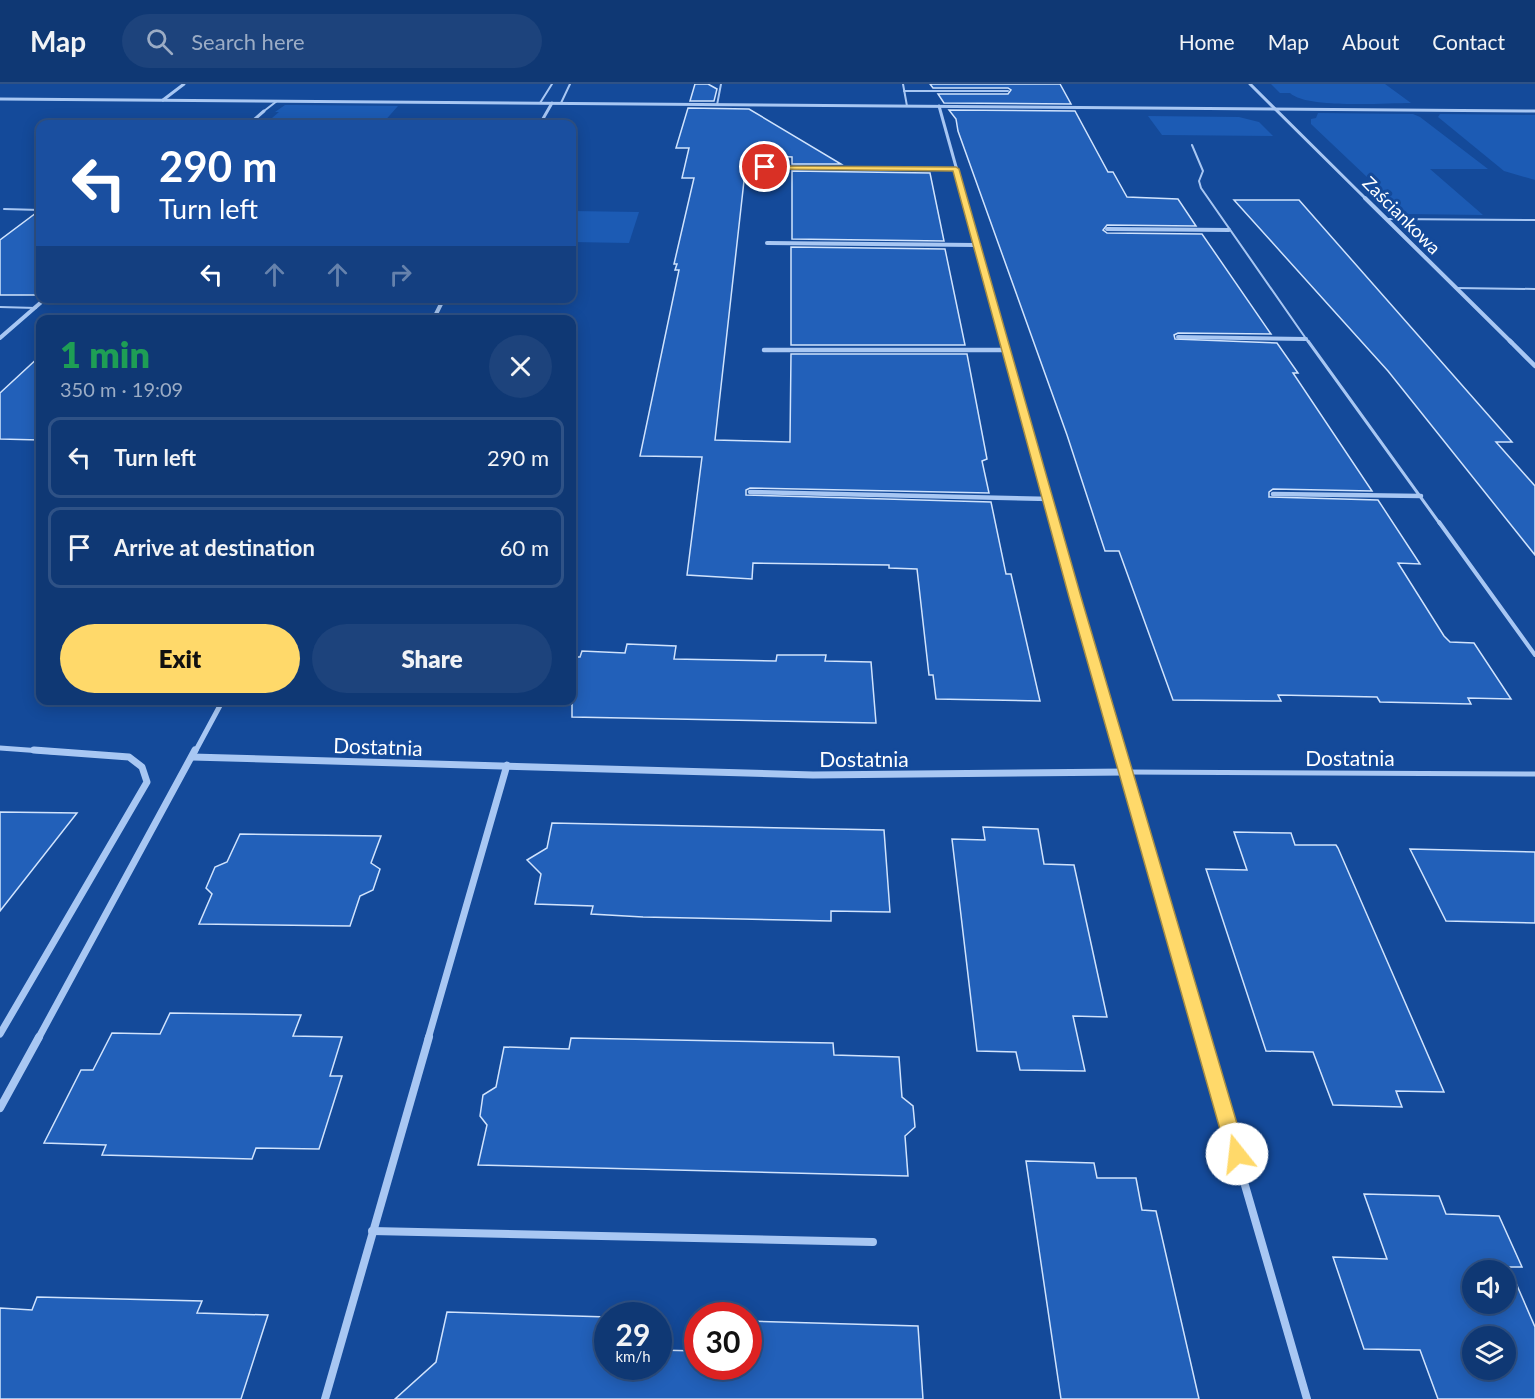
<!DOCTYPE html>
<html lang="en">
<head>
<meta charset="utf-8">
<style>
  body { margin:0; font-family:Lato,sans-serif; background:#1d437c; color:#f1f3f6; height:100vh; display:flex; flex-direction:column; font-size:22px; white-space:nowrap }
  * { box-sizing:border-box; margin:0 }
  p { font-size:20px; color:#9bacc5 }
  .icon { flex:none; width:33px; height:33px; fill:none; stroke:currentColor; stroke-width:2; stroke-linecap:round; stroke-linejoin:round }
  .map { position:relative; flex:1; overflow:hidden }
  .details { position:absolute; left:36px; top:231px; width:540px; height:390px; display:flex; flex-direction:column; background:#0f3874; border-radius:12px; box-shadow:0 3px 15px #0003,0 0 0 2px #2f5286 }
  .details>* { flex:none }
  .top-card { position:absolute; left:36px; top:36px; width:540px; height:183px; border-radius:12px; box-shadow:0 3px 15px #0003,0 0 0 2px #2f5286; background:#1a4fa0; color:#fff; overflow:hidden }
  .tools { position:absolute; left:1462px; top:1176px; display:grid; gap:12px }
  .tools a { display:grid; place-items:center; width:54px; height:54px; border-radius:50%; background:#0f3874; box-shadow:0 3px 15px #0003,0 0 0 2px #2f5286; font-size:30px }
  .speed { position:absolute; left:594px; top:1218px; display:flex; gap:12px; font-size:30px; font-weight:700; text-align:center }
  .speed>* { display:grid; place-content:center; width:78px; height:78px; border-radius:50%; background:#0f3874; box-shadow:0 3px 15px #0003,0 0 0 2px #2f5286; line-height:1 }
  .speed small { font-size:15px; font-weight:400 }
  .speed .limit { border:9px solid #d22; background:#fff; color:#111 }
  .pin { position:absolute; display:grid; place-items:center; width:51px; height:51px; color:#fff; margin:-26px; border:3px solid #fff; border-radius:50%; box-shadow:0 2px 6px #0007 }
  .me { position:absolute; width:66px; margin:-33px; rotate:344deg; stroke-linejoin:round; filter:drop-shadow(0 0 4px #0008) }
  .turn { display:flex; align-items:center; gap:21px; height:126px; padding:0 24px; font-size:27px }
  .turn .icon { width:78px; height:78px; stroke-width:2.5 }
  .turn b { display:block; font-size:42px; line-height:51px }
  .lanes { display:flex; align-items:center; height:57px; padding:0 24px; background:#0003; justify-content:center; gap:30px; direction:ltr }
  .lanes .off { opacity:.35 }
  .round { display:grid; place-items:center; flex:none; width:63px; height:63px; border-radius:32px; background:#1d437c }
  .overview { display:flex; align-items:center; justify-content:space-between; height:102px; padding:0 24px }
  h1 { font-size:36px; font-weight:800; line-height:45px; color:#1e9e55 }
  .action { display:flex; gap:12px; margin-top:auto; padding:12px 24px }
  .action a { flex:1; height:69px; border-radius:36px; background:#ffd96a; color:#111; font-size:24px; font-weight:800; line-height:69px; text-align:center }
  .action a+a { background:#1d437c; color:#f1f3f6 }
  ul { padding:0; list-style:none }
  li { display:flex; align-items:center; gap:18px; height:81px; margin:0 12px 9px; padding:0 12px; border:3px solid #2f5286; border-radius:12px }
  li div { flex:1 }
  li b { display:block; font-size:22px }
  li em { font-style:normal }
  header { display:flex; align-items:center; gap:36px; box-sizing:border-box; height:84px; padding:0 30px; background:#0f3874; border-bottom:2px solid #2f5286 }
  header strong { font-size:28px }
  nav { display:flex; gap:33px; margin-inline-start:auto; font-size:21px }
  .search { width:420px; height:54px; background:#1d437c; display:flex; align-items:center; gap:15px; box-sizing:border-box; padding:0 21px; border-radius:33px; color:#9bacc5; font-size:22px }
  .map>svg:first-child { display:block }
  .green { fill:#1c5bb4 }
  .building { fill:#2260b9; stroke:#d0e3fd; stroke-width:1.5; fill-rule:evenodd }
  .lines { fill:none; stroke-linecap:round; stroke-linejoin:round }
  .lane-far3 { stroke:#a8c7f3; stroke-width:2 }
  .lane-far2 { stroke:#a8c7f3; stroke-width:3 }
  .lane-far1 { stroke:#a8c7f3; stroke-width:4 }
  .lane { stroke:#a8c7f3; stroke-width:5 }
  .street-far5 { stroke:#a8c7f3; stroke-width:3 }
  .street-far4 { stroke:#a8c7f3; stroke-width:4 }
  .street-far3 { stroke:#a8c7f3; stroke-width:4.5 }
  .street-far2 { stroke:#a8c7f3; stroke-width:5 }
  .street-far1 { stroke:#a8c7f3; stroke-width:7 }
  .street { stroke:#a8c7f3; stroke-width:8 }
  .route { fill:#ffd96a; stroke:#a68d45; stroke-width:1.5 }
  .labels { text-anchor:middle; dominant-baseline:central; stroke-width:6; stroke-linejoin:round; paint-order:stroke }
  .far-street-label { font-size:18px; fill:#fff; stroke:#144a9a }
  .street-label { font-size:21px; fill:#fff; stroke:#144a9a }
</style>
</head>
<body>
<header>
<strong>Map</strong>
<div class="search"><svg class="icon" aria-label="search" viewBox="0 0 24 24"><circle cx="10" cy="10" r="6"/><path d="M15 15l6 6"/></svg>Search here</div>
<nav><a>Home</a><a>Map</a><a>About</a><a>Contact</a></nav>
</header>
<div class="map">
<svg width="1535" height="1315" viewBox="0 0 1535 1315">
  <rect width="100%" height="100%" fill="#144a9a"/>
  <g class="green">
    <path d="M1271,0H1385L1411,19C1385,19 1307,25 1290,9H1280Z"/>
    <polygon points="285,21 298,21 398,22 382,40 265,40 279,28 275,28"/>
    <polygon points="1318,29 1413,30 1420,33 1488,85 1430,85 1483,131 1406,130 1311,40 1311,35 1316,34"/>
    <polygon points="1440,30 1535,31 1535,96 1504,87 1438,33"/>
    <polygon points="1148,32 1239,33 1259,38 1273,52 1162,51"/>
    <polygon points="572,127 639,128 629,159 572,158"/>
  </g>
  <g class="building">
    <polygon points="695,0 708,0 717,5 714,17 690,17"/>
    <polygon points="930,0 1060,0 1071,20 944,19 938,10 1008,10 1011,6 1008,4 933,4"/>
    <polygon points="688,24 749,25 841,80 792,80 792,73 747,70 715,356 790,358 791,270 967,270 987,375 982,377 989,409 750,404 746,406 746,411 991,418 1006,490 1011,490 1040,617 936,615 933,591 929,591 917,485 889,484 889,481 753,479 752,495 687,491 702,373 640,372 679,186 675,186 677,180 674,180 694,94 682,94 689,64 676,64"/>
    <polygon points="949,26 1075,27 1108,88 1113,88 1127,113 1178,115 1196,142 1107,141 1103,146 1107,149 1202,150 1271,250 1178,249 1174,251 1175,255 1277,259 1298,289 1293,289 1372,407 1273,405 1269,408 1269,413 1378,416 1420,480 1398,479 1444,552 1450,558 1474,559 1511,615 1468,614 1471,620 1380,618 1377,613 1278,611 1281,617 1173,616 1119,467 1105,467 1067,351 958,47 956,35"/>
    <polygon points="792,87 930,89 944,157 792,155"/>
    <polygon points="1234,116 1299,116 1512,358 1496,358 1535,402 1535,471 1388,287"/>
    <polygon points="36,129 40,129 40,211 0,211 0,156"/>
    <polygon points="791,163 945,165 965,261 791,261"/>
    <polygon points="40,272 40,356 0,355 0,309"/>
    <polygon points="627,560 676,562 674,575 776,577 777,571 826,571 825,577 871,578 876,639 572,633 572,573 580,573 582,567 625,569"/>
    <polygon points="0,728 77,729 0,827"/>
    <polygon points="552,739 884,746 890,828 831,827 831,837 643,833 591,830 593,822 535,820 541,790 527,776 547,764"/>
    <polygon points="983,743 1038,745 1044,780 1074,781 1107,933 1073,932 1085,987 1020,986 1016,968 977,967 952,755 985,756"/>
    <polygon points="1234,748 1291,749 1295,761 1336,761 1338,764 1444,1008 1396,1007 1402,1023 1333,1021 1313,968 1266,967 1206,785 1247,786"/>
    <polygon points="240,750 381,752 371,779 380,785 373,806 360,812 350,842 199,840 212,810 206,804 215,783 227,778"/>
    <polygon points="1410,765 1535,768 1535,839 1446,837"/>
    <polygon points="170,929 301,931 293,952 342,953 330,992 342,992 319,1065 256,1064 252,1075 102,1071 106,1061 44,1059 81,986 93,986 112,949 160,950"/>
    <polygon points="571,954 833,959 834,971 899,973 902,1013 913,1022 915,1043 905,1052 908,1092 478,1081 487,1041 480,1032 483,1011 496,1003 504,963 569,965"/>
    <polygon points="1026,1077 1094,1079 1097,1094 1136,1094 1142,1126 1156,1127 1199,1315 1061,1315"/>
    <path d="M1364,1110L1439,1112L1446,1130L1499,1132L1522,1183H1509L1535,1243V1315H1438L1420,1266L1364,1265L1333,1173L1387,1175ZM1473,1186H1506V1220H1473ZM1473,1252H1506V1286H1473Z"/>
    <polygon points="37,1213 202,1217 197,1229 268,1231 241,1315 0,1315 0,1224 32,1226"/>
    <polygon points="447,1228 608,1233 608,1282 658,1282 658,1266 698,1267 698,1282 748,1282 748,1237 918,1242 923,1315 395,1315 436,1278"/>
  </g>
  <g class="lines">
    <g class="lane-far3">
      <polyline points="903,0 907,22"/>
      <polyline points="904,7 1008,7"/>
      <polyline points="540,19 552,0"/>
      <polyline points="561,19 570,0"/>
      <polyline points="717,21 721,0"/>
      <polyline points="264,27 277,17"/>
      <polyline points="1192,61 1203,87 1199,97 1201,104 1309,259"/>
      <polyline points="4,125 40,126"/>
      <polyline points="1386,135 1535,136"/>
      <polyline points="1456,204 1535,205"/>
      <polyline points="0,223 36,224"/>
    </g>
    <polyline class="lane-far2" points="1308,257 1440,440"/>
    <polyline class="lane-far1" points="1439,438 1535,571"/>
    <polyline class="lane" points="1126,688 1535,690"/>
    <g class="street-far5">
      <polyline points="1250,0 1366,115"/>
      <polyline points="0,15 1535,27"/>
      <polyline points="163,16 184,0"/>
      <polyline points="939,22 965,115"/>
      <polyline points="249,40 264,27"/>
      <polyline points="540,40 552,19"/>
      <polyline points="765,83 956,85"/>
    </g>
    <g class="street-far4">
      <polyline points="964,114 1005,259"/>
      <polyline points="1365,114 1512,259"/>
      <polyline points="1107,145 1229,146"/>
      <polyline points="767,159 976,161"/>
      <polyline points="433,236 444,214"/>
      <polyline points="1178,253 1306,255"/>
      <polyline points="0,254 46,214"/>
    </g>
    <g class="street-far3">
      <polyline points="1004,257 1055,440"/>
      <polyline points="1510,257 1535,282"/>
      <polyline points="764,266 1006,266"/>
      <polyline points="750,408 1050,415"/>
      <polyline points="1273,410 1421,412"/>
    </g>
    <g class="street-far2">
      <polyline points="1054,438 1120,668"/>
      <polyline points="0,664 55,668"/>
      <polyline points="195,668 223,616"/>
    </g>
    <g class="street-far1">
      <polyline points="1119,666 1203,955"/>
      <polyline points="192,673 813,691 1126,688"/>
      <polyline points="0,950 147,698 142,683 129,673 34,666"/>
      <polyline points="38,955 195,666"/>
      <polyline points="428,955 507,681"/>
    </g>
    <g class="street">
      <polyline points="1202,953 1307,1315"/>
      <polyline points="0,1024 39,953"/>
      <polyline points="372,1147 873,1158"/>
      <polyline points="325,1315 429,953"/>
    </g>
  </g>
  <polygon class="route" points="763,82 956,83 959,85 1081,513 1246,1070 1243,1076 1237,1079 1230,1076 1227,1070 1069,513 953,87 765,85"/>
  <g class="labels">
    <g class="far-street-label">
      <text transform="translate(1402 131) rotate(45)">Zaściankowa</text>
    </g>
    <g class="street-label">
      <text transform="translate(378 662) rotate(2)">Dostatnia</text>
      <text x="1350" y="673">Dostatnia</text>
      <text x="864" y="674">Dostatnia</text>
    </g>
  </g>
</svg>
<div class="tools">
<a><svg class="icon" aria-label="sound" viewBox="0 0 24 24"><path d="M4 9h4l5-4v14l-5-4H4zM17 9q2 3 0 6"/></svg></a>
<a><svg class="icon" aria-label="layers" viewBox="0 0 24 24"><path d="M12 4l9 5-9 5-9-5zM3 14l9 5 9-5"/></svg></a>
</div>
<div class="speed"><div>29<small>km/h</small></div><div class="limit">30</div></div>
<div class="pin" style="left:765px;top:83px;background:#d93025"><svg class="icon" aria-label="arrive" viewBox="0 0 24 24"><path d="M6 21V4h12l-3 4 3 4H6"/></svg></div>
<svg class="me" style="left:1237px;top:1070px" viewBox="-20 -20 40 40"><circle r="19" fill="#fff"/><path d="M0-13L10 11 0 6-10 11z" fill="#ffd96a"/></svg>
<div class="top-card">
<div class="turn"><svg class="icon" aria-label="left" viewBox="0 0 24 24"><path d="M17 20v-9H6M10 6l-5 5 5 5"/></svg><div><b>290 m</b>Turn left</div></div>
<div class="lanes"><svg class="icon" aria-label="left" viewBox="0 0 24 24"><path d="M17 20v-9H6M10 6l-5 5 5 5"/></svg><svg class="icon off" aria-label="ahead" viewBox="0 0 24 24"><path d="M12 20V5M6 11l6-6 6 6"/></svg><svg class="icon off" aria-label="ahead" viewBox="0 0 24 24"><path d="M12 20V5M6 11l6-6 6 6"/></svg><svg class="icon off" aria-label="right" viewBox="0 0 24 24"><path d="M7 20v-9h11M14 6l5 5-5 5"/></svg></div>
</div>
<section class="details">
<div class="overview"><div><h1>1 min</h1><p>350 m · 19:09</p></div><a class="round"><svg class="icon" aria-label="close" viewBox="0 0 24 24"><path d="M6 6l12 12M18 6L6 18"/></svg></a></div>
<ul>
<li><svg class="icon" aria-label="left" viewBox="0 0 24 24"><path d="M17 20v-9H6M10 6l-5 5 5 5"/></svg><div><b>Turn left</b></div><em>290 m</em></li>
<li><svg class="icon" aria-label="arrive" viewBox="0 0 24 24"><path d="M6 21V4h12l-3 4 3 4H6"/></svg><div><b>Arrive at destination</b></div><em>60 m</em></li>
</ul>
<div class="action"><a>Exit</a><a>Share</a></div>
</section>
</div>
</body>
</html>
